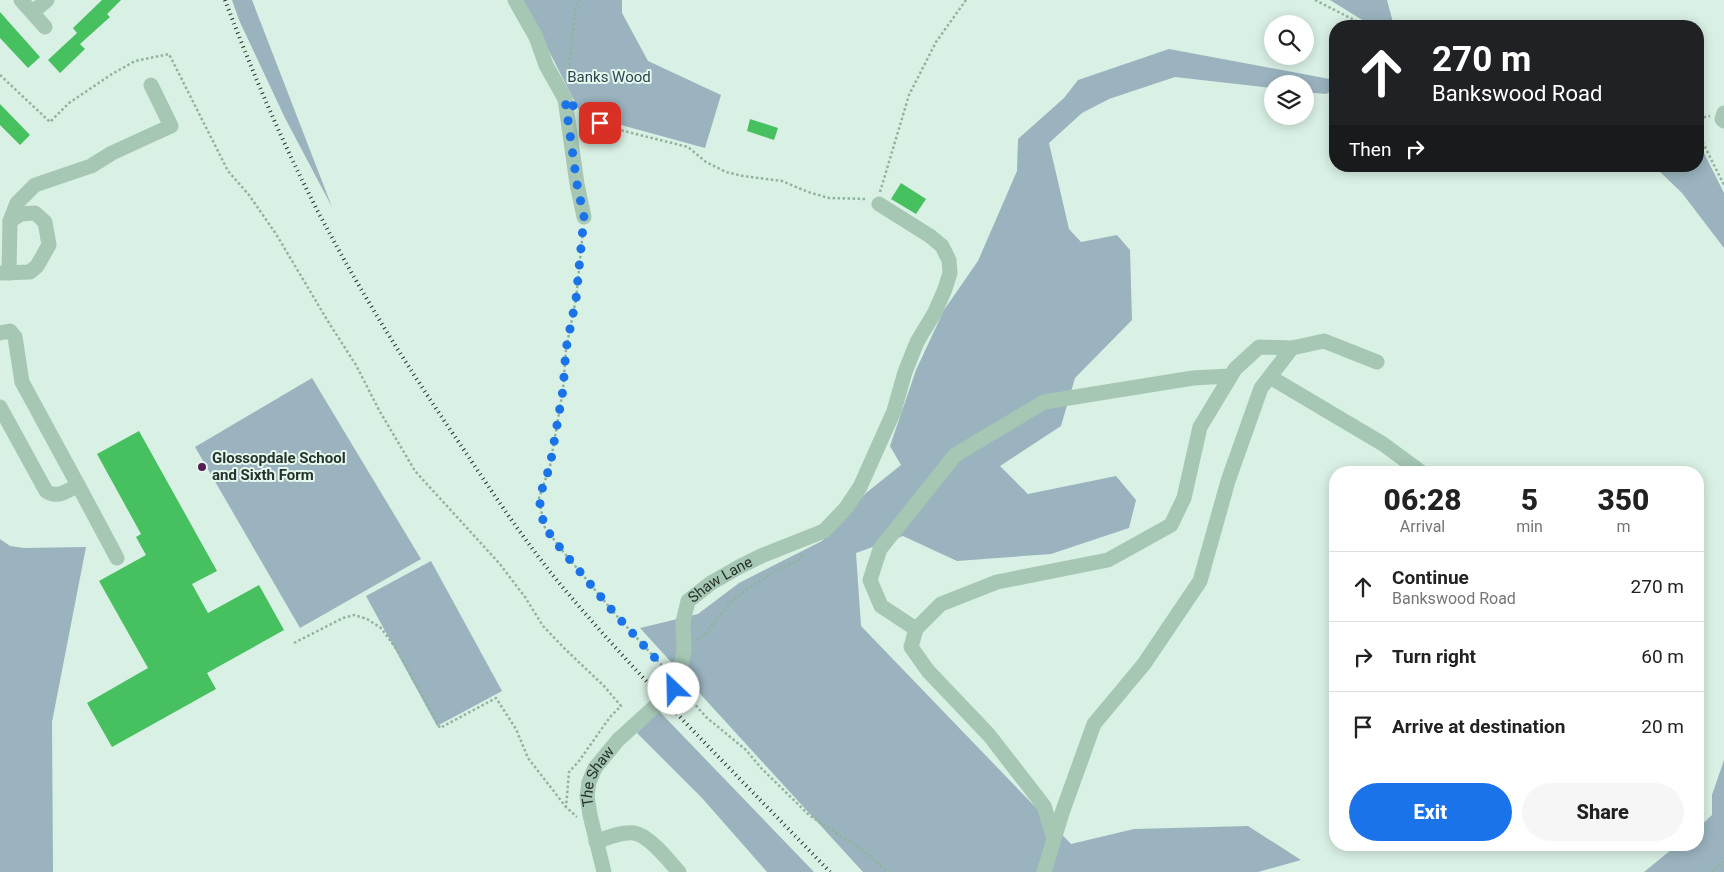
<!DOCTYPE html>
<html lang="en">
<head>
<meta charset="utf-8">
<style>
  body { margin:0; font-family:Roboto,sans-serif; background:#f6f6f6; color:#222; height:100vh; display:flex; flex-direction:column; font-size:19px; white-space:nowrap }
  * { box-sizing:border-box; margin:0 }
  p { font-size:16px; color:#767676 }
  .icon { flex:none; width:28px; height:28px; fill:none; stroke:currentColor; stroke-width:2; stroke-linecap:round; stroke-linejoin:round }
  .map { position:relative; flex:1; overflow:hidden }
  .details { position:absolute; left:1329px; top:466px; width:375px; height:385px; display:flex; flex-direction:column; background:#fff; border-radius:20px; box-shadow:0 2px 12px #0003 }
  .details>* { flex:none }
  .banner { position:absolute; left:1329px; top:20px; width:375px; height:152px; border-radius:20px; box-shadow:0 2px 12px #0003; background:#202124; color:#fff; overflow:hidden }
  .buttons { position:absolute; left:1264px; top:15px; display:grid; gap:10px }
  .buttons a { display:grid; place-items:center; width:50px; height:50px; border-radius:50%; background:#fff; box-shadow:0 2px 12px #0003; font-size:25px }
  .pin { position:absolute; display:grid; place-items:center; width:42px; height:42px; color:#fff; margin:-21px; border-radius:10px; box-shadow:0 2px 8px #0006 }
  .me { position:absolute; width:55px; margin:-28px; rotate:336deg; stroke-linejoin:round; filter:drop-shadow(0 0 4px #0008) }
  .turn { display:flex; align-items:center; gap:18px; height:105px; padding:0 20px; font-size:22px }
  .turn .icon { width:65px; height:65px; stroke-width:2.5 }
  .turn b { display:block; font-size:35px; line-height:42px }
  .then { display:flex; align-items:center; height:48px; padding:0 20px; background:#0003; gap:10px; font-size:19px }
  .eta { display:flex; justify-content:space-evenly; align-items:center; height:85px; text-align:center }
  .eta b { font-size:30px; font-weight:800; line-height:35px }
  .primary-button { display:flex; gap:10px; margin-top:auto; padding:10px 20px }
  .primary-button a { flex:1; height:58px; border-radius:30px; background:#1a73e8; color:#fff; font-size:20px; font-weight:800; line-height:58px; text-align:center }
  .primary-button a+a { background:#f6f6f6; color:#222 }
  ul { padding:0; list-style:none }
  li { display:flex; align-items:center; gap:15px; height:70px; padding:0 20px; border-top:1px solid #e0e0e0 }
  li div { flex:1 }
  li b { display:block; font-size:19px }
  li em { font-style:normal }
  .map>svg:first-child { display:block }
  .green { fill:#9ab3be }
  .building { fill:#47c060 }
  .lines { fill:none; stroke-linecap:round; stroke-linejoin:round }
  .path { stroke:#90b39e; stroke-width:2.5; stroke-dasharray:2.5 2.5; stroke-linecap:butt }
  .minor { stroke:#a6c7b4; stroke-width:15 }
  .rail { stroke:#26332a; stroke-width:4; stroke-dasharray:1 4; stroke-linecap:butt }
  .route { stroke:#1a73e8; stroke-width:9; stroke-dasharray:0 16.2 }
  .poi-dot { fill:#531e51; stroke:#e5f8ee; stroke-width:2 }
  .labels { text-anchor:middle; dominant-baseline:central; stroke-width:4; stroke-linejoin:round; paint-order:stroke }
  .park-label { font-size:15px; fill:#2b4450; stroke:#e5f8ee }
  .poi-label { font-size:15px; font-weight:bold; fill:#26332a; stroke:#e5f8ee; text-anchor:start }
  .street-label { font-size:15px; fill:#26332a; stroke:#e5f8ee }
</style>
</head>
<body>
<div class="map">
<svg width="1724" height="872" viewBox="0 0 1724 872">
  <rect width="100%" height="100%" fill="#d9f0e4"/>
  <g class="green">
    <polygon points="232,0 252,0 332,207 285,118 239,20"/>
    <polygon points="523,0 622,0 622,13 648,61 721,95 705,148 581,114"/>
    <polygon points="1330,0 1387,0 1394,26 1372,26"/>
    <polygon points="1169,49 1335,80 1335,89 1326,94 1305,92 1305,84 1272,84 1272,88 1175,77 1109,99 1082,113 1049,143 1069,229 1081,242 1117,235 1130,250 1132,320 1075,378 1061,426 1000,466 1028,494 1116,476 1136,500 1129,528 1051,554 957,561 903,536 856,553 861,626 1071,844 1134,829 1248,826 1301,860 1258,872 863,872 640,628 698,614 739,583 822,541 866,493 901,465 890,446 916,370 944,310 978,261 1017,171 1018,139 1064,98 1078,80"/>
    <polygon points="1698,141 1724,193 1724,248 1682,193 1654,166 1698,166"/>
    <polygon points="312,378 421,559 300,628 195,447"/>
    <polygon points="0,539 10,546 24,548 86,547 52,722 53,872 0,872"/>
    <polygon points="431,561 502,691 437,726 366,596"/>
    <polygon points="659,711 814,872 767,872 702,798 637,733"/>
    <polygon points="1724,760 1724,872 1644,872 1677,845 1698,845 1698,828 1712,815 1712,795"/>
  </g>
  <g class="building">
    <polygon points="102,0 121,0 107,14 110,17 80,44 85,49 60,73 48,60 77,33 73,28"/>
    <polygon points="0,12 40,57 28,68 0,38"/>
    <polygon points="0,104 30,135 20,145 0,125"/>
    <polygon points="750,119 778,128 774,140 747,131"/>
    <polygon points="901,183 926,199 916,214 891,199"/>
    <polygon points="139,431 217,571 192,584 208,613 259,585 284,630 207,673 216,689 112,747 87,703 148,668 99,581 146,555 136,537 141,534 97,454"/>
  </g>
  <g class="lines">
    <g class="path">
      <polyline points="1315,0 1366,26"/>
      <polyline points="0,75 50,122 69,103 112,74 135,61 169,54 228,171 249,195 276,234 329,323 356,365 379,410 415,471 499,563 525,597 543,626 565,649 604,686 621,706 610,717 579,761 569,772 566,807 577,817"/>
      <polyline points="568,75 576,5 579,0"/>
      <polyline points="580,113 588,118 612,128 688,147 706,162 726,172 743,176 782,181 808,192 829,198 867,199"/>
      <polyline points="1698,126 1705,117 1710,116"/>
      <polyline points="1698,133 1724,185"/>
      <polyline points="880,192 909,95 936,42 966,0"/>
      <polyline points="583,231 576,299 566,349 563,390 550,466 539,498 544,526 561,549 616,615 665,669"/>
      <polyline points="697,640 704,635 730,603 745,591 778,569 795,563 804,554"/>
      <polyline points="294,643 343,618 354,615 367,619 381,628 397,650 440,728 496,698 516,729 528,758 566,807"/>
      <polyline points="686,694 706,717 746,750 762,769 809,815 865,852 888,872"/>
      <polyline points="1711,872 1724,862"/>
    </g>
    <g class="minor">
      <polyline points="21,0 45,27"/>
      <polyline points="515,0 536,37 546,65 565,99 577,184 584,217"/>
      <polyline points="33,12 47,0"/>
      <polyline points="1724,113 1722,119 1724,121"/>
      <polyline points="1,273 30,272 37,266 49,245 45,222 35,213 21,214 10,221"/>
      <polyline points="9,273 10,221 17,203 35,185 91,166 112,153 171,126 151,85"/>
      <polyline points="0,333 10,331 15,337 22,382 78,485"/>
      <polyline points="1270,377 1383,444 1421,472"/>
      <path d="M0,407L46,491C57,499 67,491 78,485L117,558"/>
      <polyline points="916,629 881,606 870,580 880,549 955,455 1044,402 1193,378 1230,376"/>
      <polyline points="1054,839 1044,806 989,735 928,671 911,647 916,629 941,604 997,582 1108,560 1171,525 1184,498 1200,427 1235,369 1259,347 1292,348"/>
      <path d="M596,842C607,838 622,831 634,833C650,836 668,860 679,872"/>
      <path id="s1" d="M604,872L590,815L587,796L589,782L595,768L618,740L674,689L682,661L684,649L683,622L688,601L711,583L739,567L761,556L824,531L846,508L860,487L894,411L905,372L917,342L935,312L945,289L950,273L949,260L942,246L930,236L879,204"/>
      <polyline points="1044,872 1062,813 1094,724 1144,664 1200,581 1228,481 1261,388 1292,348 1324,341 1377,362"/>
    </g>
    <path class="rail" d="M225,0C256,82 293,168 336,245C375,316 419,384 464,450C496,498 528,546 565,590C648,688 741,779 830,872"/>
  </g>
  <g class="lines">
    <polyline class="route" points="600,123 588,118 565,99 577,184 584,217 576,299 566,349 563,390 550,466 539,498 544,526 561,549 616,615 676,681 674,689"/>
  </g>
  <circle class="poi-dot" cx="202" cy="467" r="5"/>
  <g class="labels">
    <g class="park-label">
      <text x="609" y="77">Banks Wood</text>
    </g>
    <g class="poi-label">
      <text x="212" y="458">Glossopdale School<tspan x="212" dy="17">and Sixth Form</tspan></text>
    </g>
    <g class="street-label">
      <text stroke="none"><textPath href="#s1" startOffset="348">Shaw Lane</textPath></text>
      <text stroke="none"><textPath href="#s1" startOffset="100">The Shaw</textPath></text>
    </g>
  </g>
</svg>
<div class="buttons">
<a><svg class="icon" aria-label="search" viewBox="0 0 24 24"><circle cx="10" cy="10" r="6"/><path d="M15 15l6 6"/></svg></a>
<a><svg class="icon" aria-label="layers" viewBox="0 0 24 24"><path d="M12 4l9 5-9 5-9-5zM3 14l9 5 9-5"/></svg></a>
</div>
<div class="pin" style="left:600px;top:123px;background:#d93025"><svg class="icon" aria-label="arrive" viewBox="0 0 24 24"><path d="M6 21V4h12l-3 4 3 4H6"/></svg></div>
<svg class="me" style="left:674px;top:689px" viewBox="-20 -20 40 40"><circle r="19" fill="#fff"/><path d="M0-13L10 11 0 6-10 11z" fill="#1a73e8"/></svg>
<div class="banner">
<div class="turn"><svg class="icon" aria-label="ahead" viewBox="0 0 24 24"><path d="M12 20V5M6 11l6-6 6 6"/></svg><div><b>270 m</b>Bankswood Road</div></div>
<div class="then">Then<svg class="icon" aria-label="right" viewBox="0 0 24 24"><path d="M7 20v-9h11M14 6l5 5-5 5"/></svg></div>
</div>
<section class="details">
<div class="eta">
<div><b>06:28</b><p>Arrival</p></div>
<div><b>5</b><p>min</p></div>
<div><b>350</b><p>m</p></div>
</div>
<ul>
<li><svg class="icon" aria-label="ahead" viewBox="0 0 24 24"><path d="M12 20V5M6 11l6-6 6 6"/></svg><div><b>Continue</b><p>Bankswood Road</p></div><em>270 m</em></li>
<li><svg class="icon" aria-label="right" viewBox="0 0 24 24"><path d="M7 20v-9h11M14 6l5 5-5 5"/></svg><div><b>Turn right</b></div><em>60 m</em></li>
<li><svg class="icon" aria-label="arrive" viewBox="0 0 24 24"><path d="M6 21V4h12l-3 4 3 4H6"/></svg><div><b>Arrive at destination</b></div><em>20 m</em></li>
</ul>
<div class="primary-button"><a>Exit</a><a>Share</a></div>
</section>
</div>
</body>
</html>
